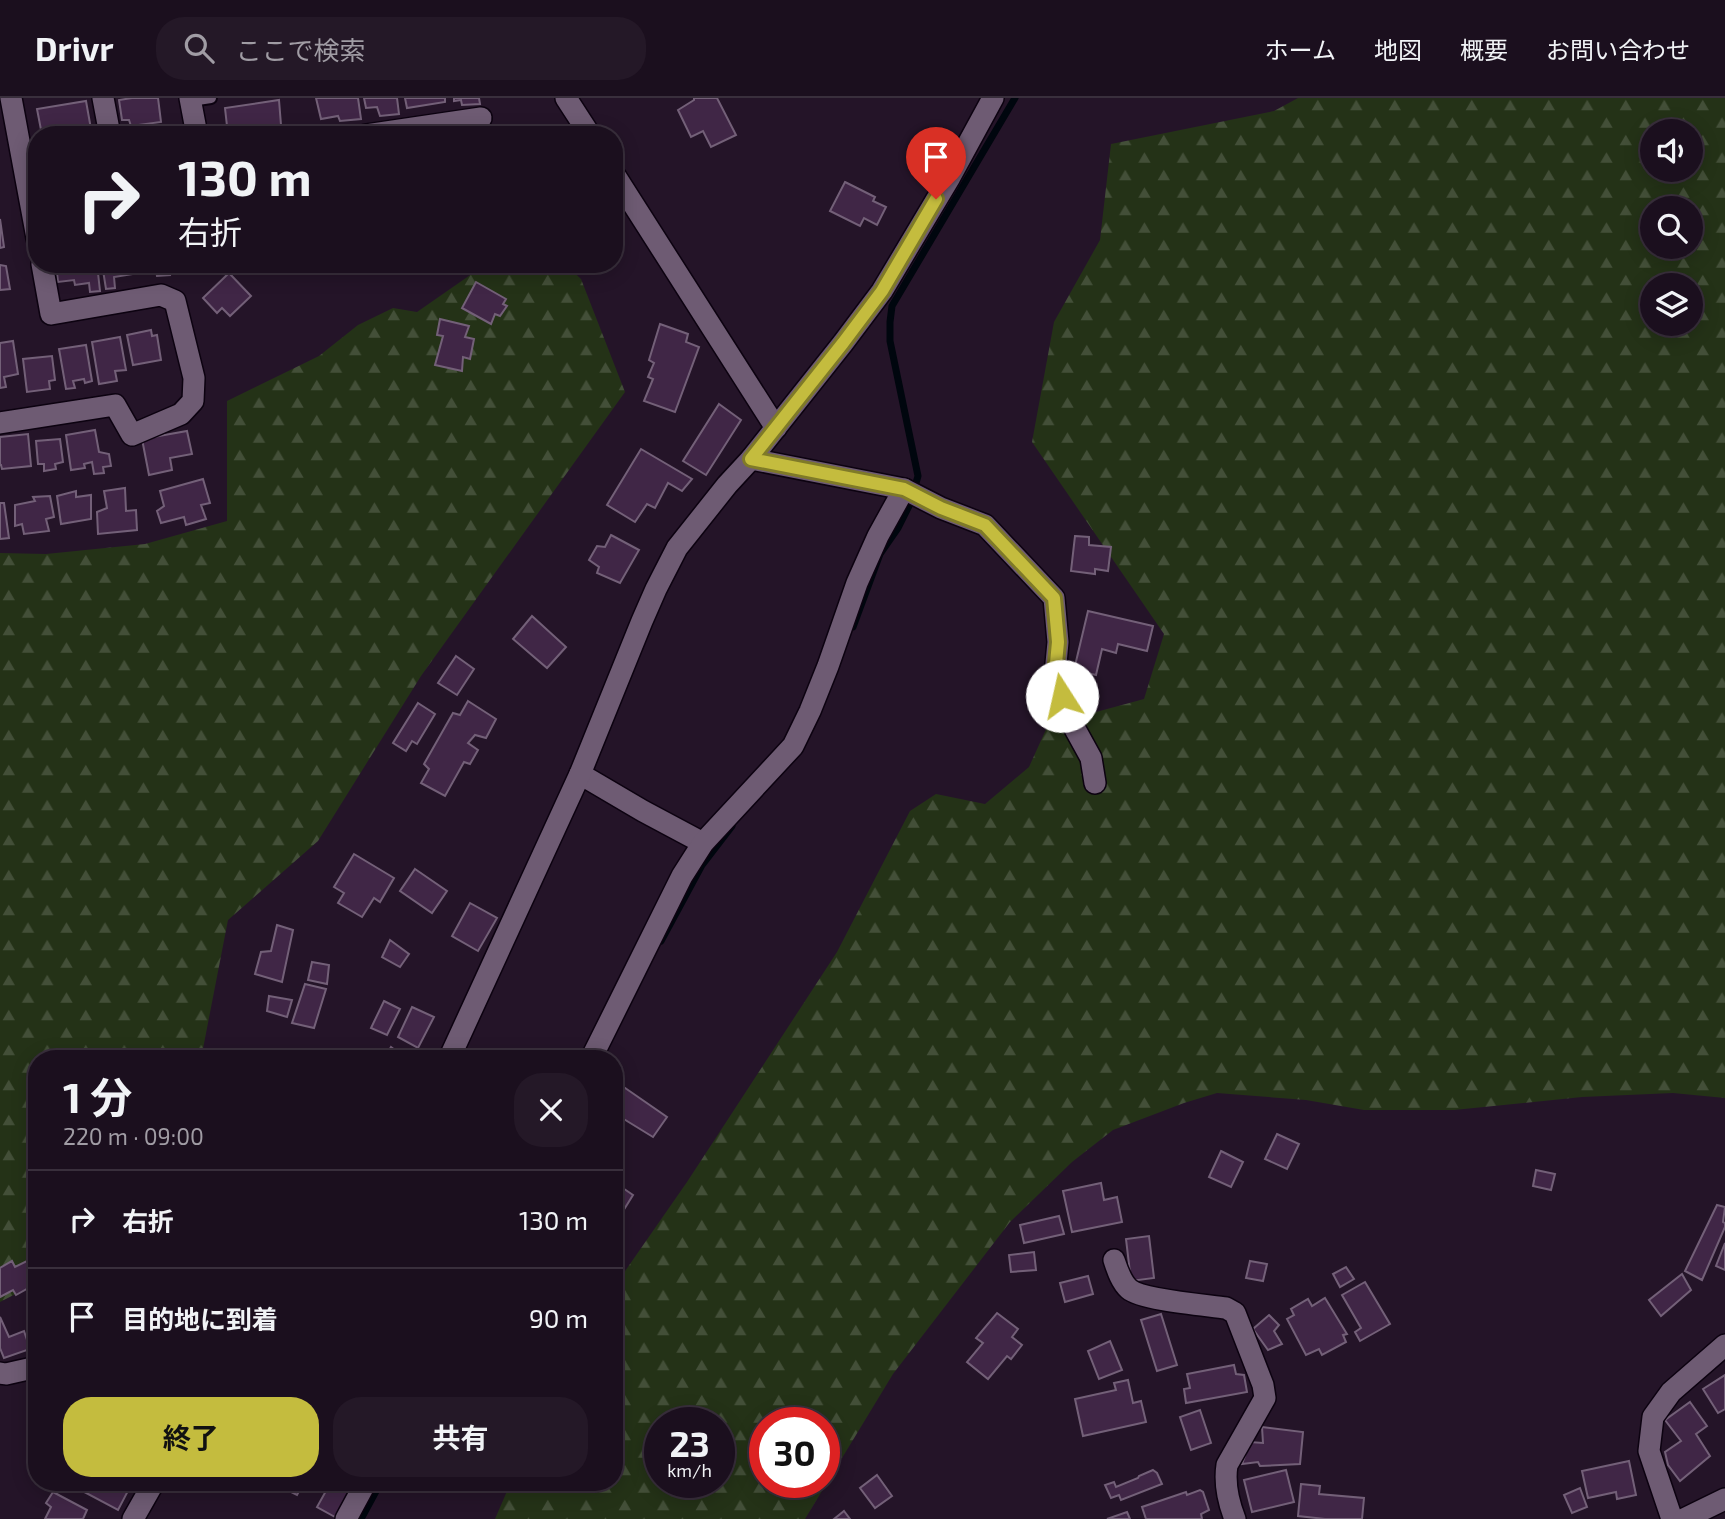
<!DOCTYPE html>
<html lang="ja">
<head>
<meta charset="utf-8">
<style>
  body { margin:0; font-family:"Exo 2","Noto Sans JP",sans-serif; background:#241827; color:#f1f3f6; height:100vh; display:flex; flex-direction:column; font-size:26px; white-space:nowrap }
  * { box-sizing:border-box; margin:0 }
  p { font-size:23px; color:#a09ca4 }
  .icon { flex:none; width:38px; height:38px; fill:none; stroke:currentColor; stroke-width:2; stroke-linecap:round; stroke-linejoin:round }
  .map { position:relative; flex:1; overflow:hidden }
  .drawer { position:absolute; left:28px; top:952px; width:595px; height:441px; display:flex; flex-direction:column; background:#1b0f1e; border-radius:28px; box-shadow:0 4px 18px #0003,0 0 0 2px #392f3c }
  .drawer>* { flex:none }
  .hud { position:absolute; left:28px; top:28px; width:595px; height:147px; border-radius:28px; box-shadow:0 4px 18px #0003,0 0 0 2px #392f3c; background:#1b0f1e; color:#f1f3f6; overflow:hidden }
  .buttons { position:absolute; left:1640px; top:21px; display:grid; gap:14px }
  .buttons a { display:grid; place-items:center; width:63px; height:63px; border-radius:50%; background:#1b0f1e; box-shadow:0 4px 18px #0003,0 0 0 2px #392f3c; font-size:35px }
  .speed { position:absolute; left:644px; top:1309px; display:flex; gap:14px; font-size:35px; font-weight:700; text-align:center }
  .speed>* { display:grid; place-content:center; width:91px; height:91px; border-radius:50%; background:#1b0f1e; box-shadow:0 4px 18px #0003,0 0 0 2px #392f3c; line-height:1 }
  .speed small { font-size:18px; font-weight:400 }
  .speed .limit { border:10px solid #d22; background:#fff; color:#111 }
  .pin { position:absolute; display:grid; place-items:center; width:60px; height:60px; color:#fff; margin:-72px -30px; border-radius:50% 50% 50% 0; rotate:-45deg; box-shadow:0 0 7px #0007 }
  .pin .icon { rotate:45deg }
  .me { position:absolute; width:77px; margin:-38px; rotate:350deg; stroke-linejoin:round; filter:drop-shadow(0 0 5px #0008) }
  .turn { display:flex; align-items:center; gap:24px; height:147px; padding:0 35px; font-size:32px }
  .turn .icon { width:91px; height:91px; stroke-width:2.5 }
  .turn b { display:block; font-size:49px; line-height:60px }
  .round { display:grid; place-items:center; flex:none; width:74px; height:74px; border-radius:28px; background:#241827 }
  .headline { display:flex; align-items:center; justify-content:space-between; height:119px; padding:0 35px }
  h1 { font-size:42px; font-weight:700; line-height:52px }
  .primary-button { display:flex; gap:14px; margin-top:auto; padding:14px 35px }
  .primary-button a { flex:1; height:80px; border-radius:28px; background:#c4bc3e; color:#111; font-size:28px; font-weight:700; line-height:80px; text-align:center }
  .primary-button a+a { background:#241827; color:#f1f3f6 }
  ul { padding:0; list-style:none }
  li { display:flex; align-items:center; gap:21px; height:98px; padding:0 35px; border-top:2px solid #392f3c }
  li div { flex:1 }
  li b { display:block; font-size:26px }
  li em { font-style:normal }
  header { display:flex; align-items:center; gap:42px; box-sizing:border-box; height:98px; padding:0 35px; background:#1b0f1e; border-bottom:2px solid #392f3c }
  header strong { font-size:33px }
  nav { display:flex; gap:38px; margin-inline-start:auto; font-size:24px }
  .search { width:490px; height:63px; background:#241827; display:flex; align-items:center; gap:18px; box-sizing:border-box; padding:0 24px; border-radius:28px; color:#a09ca4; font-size:26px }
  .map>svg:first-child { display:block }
  .forest { fill:url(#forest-firs); fill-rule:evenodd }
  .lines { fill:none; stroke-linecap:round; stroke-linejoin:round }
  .stream { stroke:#00060e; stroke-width:7 }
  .building { fill:#402646; stroke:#736078; stroke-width:2 }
  .service-casing { stroke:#0c0210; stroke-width:14 }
  .minor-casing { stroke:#0c0210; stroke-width:24 }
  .secondary-casing { stroke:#0c0210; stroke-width:24 }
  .service { stroke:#6e5b73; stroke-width:10 }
  .minor { stroke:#6e5b73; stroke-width:21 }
  .secondary { stroke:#6e5b73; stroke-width:21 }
  .route-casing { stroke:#7f7a28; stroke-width:18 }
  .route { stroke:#c4bc3e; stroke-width:12 }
</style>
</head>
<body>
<header>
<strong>Drivr</strong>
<div class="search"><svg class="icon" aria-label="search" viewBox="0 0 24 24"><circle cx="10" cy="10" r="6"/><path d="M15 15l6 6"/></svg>ここで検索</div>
<nav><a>ホーム</a><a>地図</a><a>概要</a><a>お問い合わせ</a></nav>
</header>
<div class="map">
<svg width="1725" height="1421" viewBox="0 0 1725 1421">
  <defs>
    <pattern id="forest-firs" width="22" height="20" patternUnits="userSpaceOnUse" patternTransform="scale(1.75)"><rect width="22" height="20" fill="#243217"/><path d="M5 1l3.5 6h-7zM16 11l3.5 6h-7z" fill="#434f38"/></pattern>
  </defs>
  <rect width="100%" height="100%" fill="#241428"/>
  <g class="forest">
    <path d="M1298,0H1725V1000L1673,995L1582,999L1454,1012H1364L1306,1002L1217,995L1184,1005L1113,1032L1072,1064L1010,1124L893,1276L805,1421H495L511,1384H614V1189L687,1084L837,854L910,713L936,696L985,706L1029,669L1048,627L1144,601L1164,536L1032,344L1054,224L1100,142L1111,46L1274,13ZM1652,33H1690V72H1652ZM1652,110H1690V149H1652ZM1652,187H1690V226H1652ZM660,1325H719V1384H660ZM765,1325H824V1384H765Z"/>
    <polygon points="486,166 565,166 581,181 625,294 421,578 318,743 228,822 201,961 37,961 37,1185 0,1204 0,455 46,456 145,446 227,423 227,303 319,258 358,227 393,210 417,214"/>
  </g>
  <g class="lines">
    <g class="stream">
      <polyline points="853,529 880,456 898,430 910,406 918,378 890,243 890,224 892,208 1015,0"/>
      <polyline points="661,843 702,767 732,728"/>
      <polyline points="361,1421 381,1384"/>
    </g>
  </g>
  <g class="building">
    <polygon points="132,0 158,0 161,24 131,28 129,22 122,22 119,2"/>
    <polygon points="316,0 358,0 361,21 340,23 338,18 321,21"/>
    <polygon points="364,0 397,0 399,16 380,18 377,9 366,10"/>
    <polygon points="405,0 445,0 445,4 407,10"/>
    <polygon points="454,0 479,0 480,6 462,7 461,2 454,3"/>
    <polygon points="694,0 717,0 736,37 711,49 703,33 691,39 678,12 694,2"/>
    <polygon points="279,2 281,27 257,30 259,37 228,37 225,10"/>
    <polygon points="86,3 91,31 60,37 42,37 37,11"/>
    <polygon points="166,29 167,37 127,37 127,35"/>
    <polygon points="845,84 875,99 873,103 886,109 877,127 864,120 860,128 830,113"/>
    <polygon points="0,121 4,149 0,150"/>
    <polygon points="56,166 97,166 100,193 90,194 89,185 75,187 74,182 58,184"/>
    <polygon points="102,166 151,166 152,173 114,179 115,190 106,191"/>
    <polygon points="155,166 185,166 185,168 169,170 170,177 157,178"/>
    <polygon points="197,166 234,166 234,168 199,175"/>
    <polygon points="0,167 6,168 10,191 0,192"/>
    <polygon points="229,175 251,198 230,218 222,210 217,215 203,200"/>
    <polygon points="476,184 506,201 503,206 507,208 500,218 495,216 491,226 462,210"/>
    <polygon points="440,221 469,228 465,239 474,241 470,261 463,259 462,273 435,267 443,238 437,237"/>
    <polygon points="660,226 688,236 686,244 699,249 675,314 644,303 653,281 648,279 654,265 649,262"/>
    <polygon points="151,232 152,238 157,237 161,262 133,267 127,237"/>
    <polygon points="120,239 126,272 115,273 117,283 99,286 92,244"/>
    <polygon points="13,243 18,276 4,279 6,289 0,290 0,245"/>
    <polygon points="86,247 92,283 85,285 84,281 73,283 75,290 66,291 59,251"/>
    <polygon points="52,258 55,282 49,283 50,291 27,294 23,261"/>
    <polygon points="719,306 741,322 706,377 683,363"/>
    <polygon points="95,332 99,354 109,356 111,368 103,369 104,375 94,376 92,364 84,366 85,370 71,372 66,337"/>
    <polygon points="187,333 192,356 170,360 172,372 149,377 142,341"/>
    <polygon points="28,336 31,368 2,371 1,367 0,367 0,339"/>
    <polygon points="60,341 63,364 55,366 56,371 44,373 44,366 38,366 36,343"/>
    <polygon points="641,351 692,381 682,393 668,385 655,410 647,406 635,424 607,407"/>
    <polygon points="203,381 210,405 201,407 206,421 186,427 184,419 161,425 157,413 164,408 160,393"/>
    <polygon points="125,390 126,413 136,412 137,432 98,436 97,414 107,410 104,393"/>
    <polygon points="76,393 76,399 91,397 91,421 61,426 57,398"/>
    <polygon points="50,398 54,419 46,421 49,433 24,436 22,426 15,428 15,407 35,403 33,399"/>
    <polygon points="0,405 4,405 9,440 0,441"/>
    <polygon points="611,437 639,452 620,485 597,475 599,469 589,462 597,448 605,449"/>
    <polygon points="1075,438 1089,439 1089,447 1111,449 1108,473 1095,471 1095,476 1071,473"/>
    <polygon points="1088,513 1153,528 1147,553 1118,546 1116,555 1102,551 1096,577 1074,572"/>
    <polygon points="532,518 566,549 547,570 513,541"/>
    <polygon points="456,558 474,571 457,597 438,585"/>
    <polygon points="468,603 496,621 486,640 475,637 468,645 478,652 470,666 464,664 445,698 421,685 429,671 424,666 453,615 460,617"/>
    <polygon points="418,605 435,616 417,646 412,643 406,653 393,645"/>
    <polygon points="354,756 394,780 380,804 374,800 362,819 338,805 344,795 334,789"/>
    <polygon points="415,771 447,793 432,815 400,793"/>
    <polygon points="470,805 497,820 478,853 452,838"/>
    <polygon points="277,827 293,832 282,884 255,876 261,854 271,853"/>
    <polygon points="390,842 409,856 400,869 382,859"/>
    <polygon points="312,864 329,867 327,886 308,882"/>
    <polygon points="305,886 326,891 314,930 292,925"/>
    <polygon points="269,898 292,902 287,919 267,913"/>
    <polygon points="384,903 400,911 387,937 371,930"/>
    <polygon points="412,909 434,919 418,950 398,939"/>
    <polygon points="391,949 407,961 384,961"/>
    <polygon points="615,983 667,1019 653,1039 614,1015"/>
    <polygon points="1277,1036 1299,1046 1287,1071 1265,1061"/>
    <polygon points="1221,1053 1243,1064 1231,1089 1209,1079"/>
    <polygon points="1536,1072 1555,1076 1551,1092 1533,1088"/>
    <polygon points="614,1084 633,1097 620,1118 614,1115"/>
    <polygon points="1101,1085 1104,1102 1117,1099 1122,1124 1072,1134 1063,1093"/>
    <polygon points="1717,1107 1725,1109 1723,1124 1725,1125 1725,1129 1702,1182 1685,1173"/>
    <polygon points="1059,1118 1064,1136 1024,1145 1020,1127"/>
    <polygon points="1149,1138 1154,1180 1131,1183 1126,1141"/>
    <polygon points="1725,1145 1725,1172 1716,1168"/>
    <polygon points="1034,1154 1036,1172 1011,1174 1009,1157"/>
    <polygon points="37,1158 37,1193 34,1187 16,1197 13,1192 0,1199 0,1170 12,1163 15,1169"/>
    <polygon points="1250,1163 1267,1166 1263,1183 1246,1180"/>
    <polygon points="1346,1169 1354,1181 1340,1189 1333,1176"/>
    <polygon points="1682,1176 1691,1192 1661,1218 1649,1202"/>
    <polygon points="1088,1178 1093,1196 1065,1204 1060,1185"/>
    <polygon points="1365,1184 1390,1226 1360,1243 1355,1234 1361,1230 1342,1197"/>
    <polygon points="1325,1200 1347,1236 1343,1237 1346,1244 1322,1257 1319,1251 1306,1257 1287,1221 1294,1217 1291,1211 1308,1201 1312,1208"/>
    <polygon points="997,1215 1018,1231 1012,1239 1022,1247 1011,1261 1007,1258 988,1281 967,1264 983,1245 976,1240"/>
    <polygon points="1161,1216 1177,1267 1157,1273 1141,1222"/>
    <polygon points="1269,1217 1279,1227 1274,1233 1282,1246 1268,1252 1253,1231"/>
    <polygon points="0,1219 9,1239 24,1233 30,1251 4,1260 0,1250"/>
    <polygon points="1110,1243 1122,1272 1099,1281 1088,1253"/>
    <polygon points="1234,1267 1236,1276 1244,1277 1247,1294 1186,1305 1184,1291 1190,1290 1187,1276"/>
    <polygon points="1725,1277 1725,1311 1718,1315 1703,1291"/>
    <polygon points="1128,1282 1133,1305 1141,1303 1146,1324 1083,1338 1075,1301 1116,1292 1114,1285"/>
    <polygon points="1690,1304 1707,1328 1696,1336 1710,1358 1680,1383 1668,1367 1665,1354 1681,1343 1665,1322"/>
    <polygon points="1200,1312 1211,1345 1191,1352 1180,1319"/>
    <polygon points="1262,1329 1303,1334 1300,1366 1260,1368 1258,1364 1242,1366 1250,1344 1263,1345"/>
    <polygon points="1629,1363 1636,1397 1617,1401 1616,1394 1588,1400 1582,1373"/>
    <polygon points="1153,1372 1157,1375 1162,1386 1121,1402 1119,1397 1111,1400 1105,1387 1114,1384 1116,1389 1138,1380 1139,1378"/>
    <polygon points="1286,1372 1294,1404 1252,1414 1244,1382"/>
    <polygon points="877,1377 892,1398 875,1410 860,1390"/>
    <polygon points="75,1384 117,1384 129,1391 118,1412 73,1388"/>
    <polygon points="281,1384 304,1384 297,1397 279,1388"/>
    <polygon points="331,1384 350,1384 354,1386 335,1419 317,1409"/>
    <polygon points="1301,1386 1320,1388 1319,1396 1364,1400 1362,1421 1325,1421 1298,1418"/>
    <polygon points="1580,1390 1587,1409 1572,1415 1564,1397"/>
    <polygon points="1200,1392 1203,1394 1209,1412 1201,1416 1202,1421 1146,1421 1142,1409 1186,1394 1187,1397"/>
    <polygon points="53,1394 87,1412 83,1421 45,1421 51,1409 46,1405"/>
    <polygon points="844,1413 850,1421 834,1421"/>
    <polygon points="1127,1414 1130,1421 1107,1421"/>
  </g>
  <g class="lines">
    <g class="service-casing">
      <polyline id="service" points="191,3 211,0"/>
    </g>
    <g class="minor-casing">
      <g id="minor">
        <polyline points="11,0 37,140"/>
        <polyline points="103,0 110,37"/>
        <polyline points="190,0 197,37"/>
        <polyline points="566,0 590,37"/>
        <polyline points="366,37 481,20"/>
        <polyline points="614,76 776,330"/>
        <polyline points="0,325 115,307 132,337 181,316 193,303 194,280 175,203 161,197 51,216 42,166"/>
        <polyline points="751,361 904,391 941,410 985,427 1054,500 1058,544 1055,576 1069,620 1091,660 1095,685"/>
        <polyline points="580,676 643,713 703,745"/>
        <polyline points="449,961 580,676 642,523 656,491 677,450 727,387 751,361 843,245 882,193 950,79 993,0"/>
        <polyline points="591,961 682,778 703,745 793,648 810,613 828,568 857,485 878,438 904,391"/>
        <path d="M1114,1162C1117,1171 1121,1184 1129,1191C1142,1202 1205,1207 1226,1210L1235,1215L1263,1287L1265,1300L1227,1367C1224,1386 1228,1403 1235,1421"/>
        <polyline points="0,1275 6,1276 37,1269"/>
        <polyline points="133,1421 154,1384"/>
        <polyline points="346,1421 366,1384"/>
        <polyline points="1672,1421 1649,1353 1653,1319 1671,1294 1725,1247"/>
      </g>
    </g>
    <g class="secondary-casing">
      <polyline id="secondary" points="1684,1421 1725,1401"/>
    </g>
    <use href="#service" class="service"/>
    <use href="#minor" class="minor"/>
    <use href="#secondary" class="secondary"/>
  </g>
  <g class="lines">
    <g class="route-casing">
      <polyline id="route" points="936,101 882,193 843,245 751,361 904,391 941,410 985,427 1054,500 1058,544 1055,576 1062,598"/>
    </g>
    <use href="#route" class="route"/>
  </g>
</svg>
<div class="buttons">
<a><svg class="icon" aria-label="sound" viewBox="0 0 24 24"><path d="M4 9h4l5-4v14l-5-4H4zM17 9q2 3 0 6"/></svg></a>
<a><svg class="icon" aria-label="search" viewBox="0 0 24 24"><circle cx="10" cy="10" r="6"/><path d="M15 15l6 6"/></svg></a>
<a><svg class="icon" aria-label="layers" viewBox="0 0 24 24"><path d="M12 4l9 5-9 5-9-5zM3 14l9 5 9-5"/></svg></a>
</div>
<div class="speed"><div>23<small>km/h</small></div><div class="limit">30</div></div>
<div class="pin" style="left:936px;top:101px;background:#d93025"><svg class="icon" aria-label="arrive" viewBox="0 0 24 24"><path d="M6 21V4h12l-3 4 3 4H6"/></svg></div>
<svg class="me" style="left:1062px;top:598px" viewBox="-20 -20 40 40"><circle r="19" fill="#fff"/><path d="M0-13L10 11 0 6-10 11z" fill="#c4bc3e"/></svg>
<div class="hud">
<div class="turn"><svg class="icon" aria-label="right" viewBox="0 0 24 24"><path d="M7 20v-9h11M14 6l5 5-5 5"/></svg><div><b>130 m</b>右折</div></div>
</div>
<section class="drawer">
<div class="headline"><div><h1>1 分</h1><p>220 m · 09:00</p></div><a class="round"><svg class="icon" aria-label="close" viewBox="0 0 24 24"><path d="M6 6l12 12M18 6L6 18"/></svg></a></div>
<ul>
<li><svg class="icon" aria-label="right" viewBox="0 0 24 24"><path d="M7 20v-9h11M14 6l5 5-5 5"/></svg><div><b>右折</b></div><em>130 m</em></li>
<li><svg class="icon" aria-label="arrive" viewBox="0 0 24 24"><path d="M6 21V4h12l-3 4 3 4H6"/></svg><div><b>目的地に到着</b></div><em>90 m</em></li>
</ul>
<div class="primary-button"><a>終了</a><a>共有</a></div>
</section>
</div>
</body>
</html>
